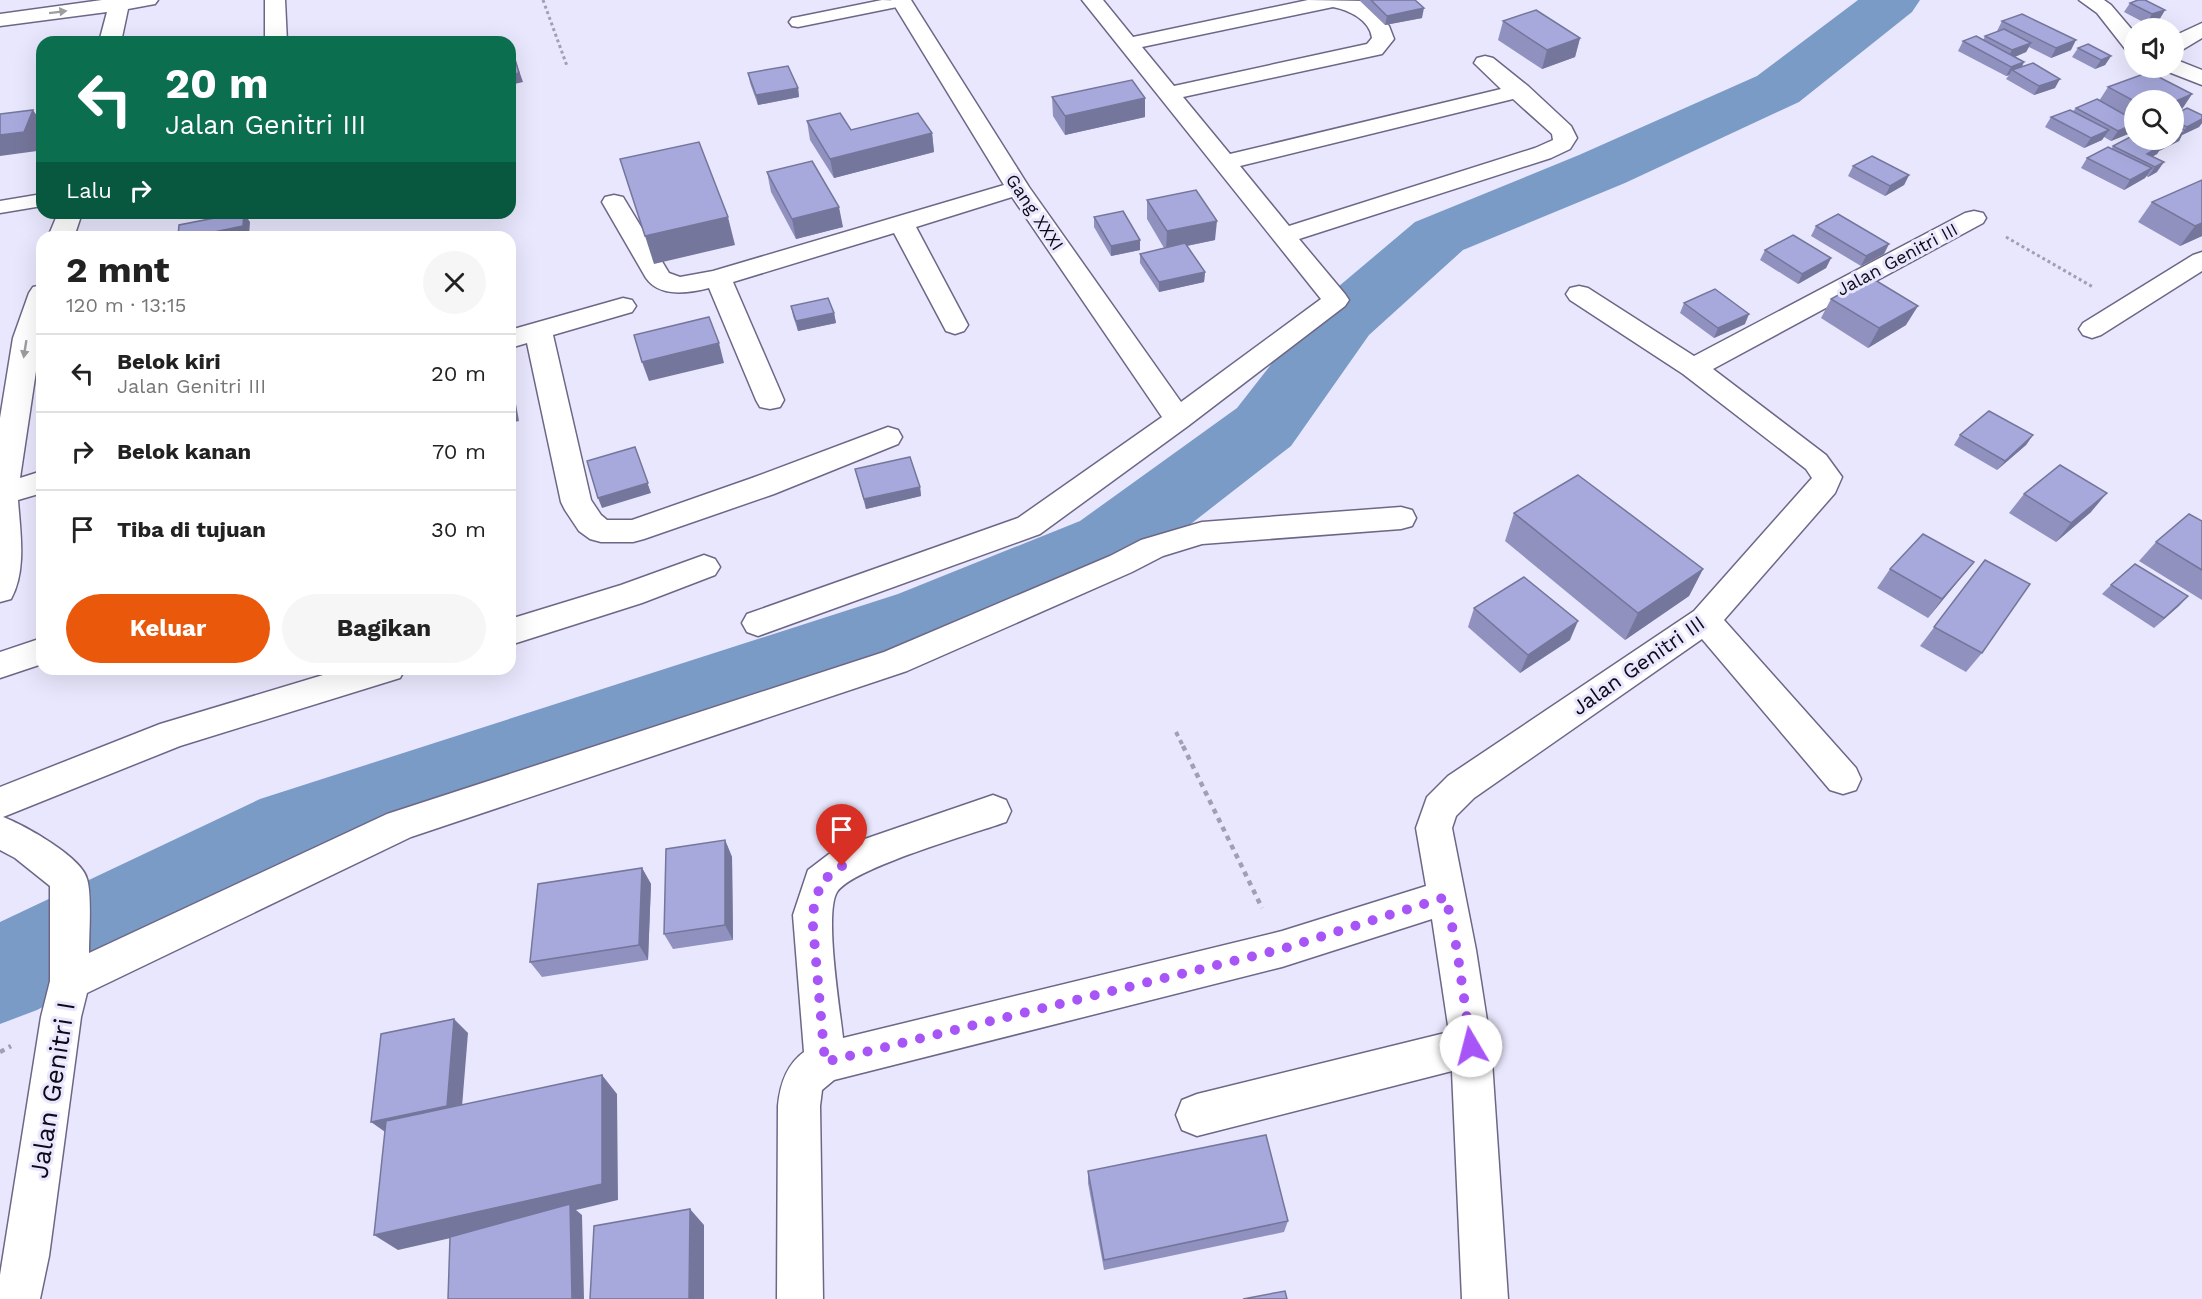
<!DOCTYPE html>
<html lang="id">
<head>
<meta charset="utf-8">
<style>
  body { margin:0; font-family:"Work Sans",sans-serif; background:#f6f6f6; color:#222; height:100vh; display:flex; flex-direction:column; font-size:22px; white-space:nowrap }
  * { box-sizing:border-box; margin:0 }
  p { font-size:20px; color:#767676 }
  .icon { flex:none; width:33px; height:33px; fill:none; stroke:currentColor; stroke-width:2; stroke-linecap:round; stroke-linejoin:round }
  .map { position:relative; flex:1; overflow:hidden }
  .panel { position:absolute; left:36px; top:231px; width:480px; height:444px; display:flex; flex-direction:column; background:#fff; border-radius:18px; box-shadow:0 6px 24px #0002 }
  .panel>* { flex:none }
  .hud { position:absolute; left:36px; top:36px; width:480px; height:183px; border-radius:18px; box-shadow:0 6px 24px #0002; background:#0b6e4f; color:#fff; overflow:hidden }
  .tools { position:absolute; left:2124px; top:18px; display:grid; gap:12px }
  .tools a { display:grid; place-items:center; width:60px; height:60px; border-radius:50%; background:#fff; box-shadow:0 6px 24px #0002; font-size:30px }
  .pin { position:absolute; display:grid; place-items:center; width:51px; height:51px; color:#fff; margin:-62px -26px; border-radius:50% 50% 50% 0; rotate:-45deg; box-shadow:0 0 6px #0007 }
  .pin .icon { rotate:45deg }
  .me { position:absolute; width:66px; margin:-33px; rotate:352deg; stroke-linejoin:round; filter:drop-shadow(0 0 4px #0008) }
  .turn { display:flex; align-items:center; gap:21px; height:126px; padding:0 30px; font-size:27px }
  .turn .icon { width:78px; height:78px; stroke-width:2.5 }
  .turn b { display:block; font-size:42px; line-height:51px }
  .then { display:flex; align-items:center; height:57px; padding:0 30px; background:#0003; gap:12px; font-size:22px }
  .round { display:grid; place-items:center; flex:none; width:63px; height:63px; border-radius:32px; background:#f6f6f6 }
  .headline { display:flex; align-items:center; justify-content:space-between; height:102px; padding:0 30px }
  h1 { font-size:36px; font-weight:700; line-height:45px }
  .action { display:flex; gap:12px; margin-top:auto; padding:12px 30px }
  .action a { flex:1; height:69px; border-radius:36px; background:#ea580c; color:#fff; font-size:24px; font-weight:700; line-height:69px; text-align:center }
  .action a+a { background:#f6f6f6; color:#222 }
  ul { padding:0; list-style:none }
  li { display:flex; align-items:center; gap:18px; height:78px; padding:0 30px; border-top:2px solid #e0e0e0 }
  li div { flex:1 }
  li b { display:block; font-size:22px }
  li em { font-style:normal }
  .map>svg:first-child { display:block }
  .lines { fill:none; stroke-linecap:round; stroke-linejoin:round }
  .river { fill:#7a9bc6; fill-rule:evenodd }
  .lane-casing { stroke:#6c6787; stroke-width:3 }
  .street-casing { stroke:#6c6787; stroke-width:3 }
  .path-far2 { stroke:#a19fb1; stroke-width:3; stroke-dasharray:3 3; stroke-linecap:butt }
  .path-far1 { stroke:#a19fb1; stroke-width:4; stroke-dasharray:4.5 4.5; stroke-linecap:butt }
  .path { stroke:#a19fb1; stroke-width:4.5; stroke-dasharray:5 5; stroke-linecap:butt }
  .lane { fill:#fff; fill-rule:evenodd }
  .street { fill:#fff; fill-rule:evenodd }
  .wall { fill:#9091be }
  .shaded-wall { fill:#75769b }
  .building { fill:#a7a9dd; stroke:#75769b; stroke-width:1.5 }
  .oneway { fill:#9e9da2 }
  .route { stroke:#a855f7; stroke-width:10; stroke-dasharray:0 18 }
  .labels { text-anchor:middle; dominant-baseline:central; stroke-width:6; stroke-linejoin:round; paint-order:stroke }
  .far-street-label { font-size:18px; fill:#0c0a16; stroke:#e9e7fd }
  .street-label { font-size:21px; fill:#0c0a16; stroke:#e9e7fd }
  .near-street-label { font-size:26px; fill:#0c0a16; stroke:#e9e7fd }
</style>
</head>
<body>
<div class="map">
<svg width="2202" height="1299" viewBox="0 0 2202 1299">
  <rect width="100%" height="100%" fill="#e9e7fd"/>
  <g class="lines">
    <polygon class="river" points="1858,0 1920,0 1912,12 1799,102 1625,183 1463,250 1369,335 1291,446 1138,565 960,642 325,861 37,1010 0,1024 0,922 260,799 898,594 1080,521 1237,408 1319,303 1415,222 1579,155 1757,76"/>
    <g class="lane-casing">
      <g id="lane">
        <polygon points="882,0 910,1 902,6 798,27 792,26 789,22 792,18 798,17"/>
        <polygon points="42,194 42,206 0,213 0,201"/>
      </g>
    </g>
    <g class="street-casing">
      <g id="street">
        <polygon points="102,0 158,0 155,4 128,9 121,42 99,42 107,12 0,26 0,14"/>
        <polygon points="265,0 285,0 287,42 265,42"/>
        <path d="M891,0H911L1029,187L1181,402L1321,299L1082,0H1103L1133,37L1308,0L1364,1L1389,26L1394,39L1382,54L1183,97L1230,154L1501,89L1474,63L1477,58L1485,56L1493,58L1528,86L1571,126L1577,138L1570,149L1551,158L1299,239L1345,294L1349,300L1345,306L1188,426L1040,534L758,636L747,632L742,623L747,614L1018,518L1162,417L1012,197L916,227L968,325L964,331L955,334L946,331L894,233L733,282L784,400L780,407L770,409L760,407L756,400L709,288C689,293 660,298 646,278L602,202L605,197L614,195L623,197L669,273L680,277L713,271L1004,185ZM1333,7C1349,10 1370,20 1372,38L1367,44L1174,86L1142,47ZM1513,99L1552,134L1553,140L1535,148L1289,226L1240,166Z"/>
        <polygon points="2079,0 2104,0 2111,5 2134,32 2134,51 2126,50 2097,13"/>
        <polygon points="2202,23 2202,38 2182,50 2174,51 2174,36"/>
        <polygon points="2174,59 2202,70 2202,85 2166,71 2164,68 2174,68"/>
        <path d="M1974,211L1983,213L1986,218L1983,223L1713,369L1826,455L1842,477L1835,493L1724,620L1856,768L1861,779L1856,790L1843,794L1830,790L1702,639L1474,798L1456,816L1452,828L1476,950L1491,1046L1508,1299H1462L1452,1071L1197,1136L1182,1130L1176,1115L1182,1100L1197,1094L1449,1032L1432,919L1282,967L834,1080L822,1090L820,1106L823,1299H777L778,1106C780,1085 786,1065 804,1052L793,915L808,870L829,854L856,842L993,795L1006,800L1011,811L1006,822C975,833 852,868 837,892C824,913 840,1009 843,1038L1282,931L1426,886L1416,828L1427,797L1448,776L1694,611L1812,478L1806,469L1683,374L1570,300L1566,294L1570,288L1579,286L1588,288L1694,356L1965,213Z"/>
        <polygon points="58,213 82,213 74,237 48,237"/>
        <polygon points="2202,252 2202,271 2101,335 2092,338 2083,335 2079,329 2083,323 2193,255"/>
        <path d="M42,285V331L20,478L42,471V493L18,500C20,531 27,570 11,599L0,602V418L13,338L29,293L33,287Z"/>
        <polygon points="623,298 632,300 636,306 632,312 553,335 591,500 601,515 607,520 632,520 752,478 888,427 898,430 902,437 898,444 774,494 644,539 633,542 601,542 590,539 579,531 565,510 561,502 527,343 510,348 510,330"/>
        <path d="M1401,507L1412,510L1416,518L1412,526L1401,529L1202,544L1163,556L1132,572L907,671L411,837L87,993L81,1017L49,1256L40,1299H0V1275L41,1017L50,981V886L15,858L0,850V787L160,724L343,669H405L400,678L180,746L3,817C24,825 82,857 87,879C92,895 89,934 89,953L387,814L884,652L1110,556L1141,540L1202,522Z"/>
        <polygon points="704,555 715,559 720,567 715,575 642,603 510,645 510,619 621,585"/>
        <polygon points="42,638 42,664 0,678 0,652"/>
      </g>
    </g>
    <g class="path-far2">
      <polyline points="543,0 567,66"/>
      <polyline points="2006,237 2093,287"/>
    </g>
    <polyline class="path-far1" points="1176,732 1184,748"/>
    <g class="path">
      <polyline points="1183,746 1262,908"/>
      <polyline points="0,1052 11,1046"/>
    </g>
    <use href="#lane" class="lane"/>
    <use href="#street" class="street"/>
  </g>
  <g class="wall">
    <polygon points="1360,0 1415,0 1422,18 1385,25 1360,1"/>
    <polygon points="2130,3 2165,10 2159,20 2147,24 2124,12"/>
    <polygon points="1503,21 1580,38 1575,57 1542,69 1498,40"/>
    <polygon points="2002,21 2071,50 2051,58 2029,47 2026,52 2015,57 2024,62 2022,67 2055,88 2034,95 2006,79 2009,75 2006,76 1958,51 1963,41 1983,40 1985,36 1998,31 1997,31"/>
    <polygon points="2078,48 2111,56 2105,65 2095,69 2072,57"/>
    <polygon points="748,73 798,88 799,97 758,105 750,83"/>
    <polygon points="2108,87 2192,94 2181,111 2202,115 2202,123 2199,127 2182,135 2179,141 2159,151 2157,154 2153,156 2157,172 2148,177 2146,176 2145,178 2124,190 2081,168 2087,158 2112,148 2113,146 2134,140 2174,140 2174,100 2134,100 2134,130 2133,132 2111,141 2104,137 2102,140 2084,148 2045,127 2051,117 2073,111 2076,108 2099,101"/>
    <polygon points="1052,97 1145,117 1065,135 1053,116"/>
    <polygon points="807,121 851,130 932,133 934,152 834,178 810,140"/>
    <polygon points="1853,166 1909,175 1904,185 1885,196 1848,176"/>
    <polygon points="767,172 843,227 796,239 771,192"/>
    <polygon points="2202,180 2202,236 2180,246 2138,222 2152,202"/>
    <polygon points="1147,200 1215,240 1187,246 1205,272 1204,282 1159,292 1140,263 1140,254 1164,248 1147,219"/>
    <polygon points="1094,217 1140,240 1140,250 1111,256 1094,227"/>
    <polygon points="1816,226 1884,254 1861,266 1811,236"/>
    <polygon points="1765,250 1831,258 1826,268 1798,284 1760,260"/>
    <polygon points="1831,299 1906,325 1868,348 1821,318"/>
    <polygon points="1684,303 1745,324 1714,338 1680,313"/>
    <polygon points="791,306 834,313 836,323 798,331 793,316"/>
    <polygon points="1960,435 2033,435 2026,445 1997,470 1954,445"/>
    <polygon points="855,469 920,487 921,496 866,509"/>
    <polygon points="2024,494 2091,512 2056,542 2009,513"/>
    <polygon points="1514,513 1703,569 1689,596 1625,640 1505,541"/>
    <polygon points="2202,521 2202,600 2139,561 2156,542"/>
    <polygon points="1985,560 1982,653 1966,672 1920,646"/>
    <polygon points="1974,562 1959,580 1928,618 1877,588 1890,569"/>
    <polygon points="2111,585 2188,596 2154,628 2102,594"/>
    <polygon points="1474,608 1570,640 1520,673 1468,627"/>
    <polygon points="725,840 732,857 733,940 673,949 664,934"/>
    <polygon points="642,868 651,884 648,960 542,977 530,962"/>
    <polygon points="1088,1171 1288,1221 1284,1232 1104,1270 1088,1183"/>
  </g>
  <g class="shaded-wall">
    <polygon points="1424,8 1422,18 1385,25 1387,16"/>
    <polygon points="2165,10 2159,20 2147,24 2152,14"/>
    <polygon points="1580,38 1575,57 1542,69 1547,50"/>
    <polygon points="2076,40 2071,50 2051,58 2056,48"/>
    <polygon points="2031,43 2026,52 2007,60 2012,50"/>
    <polygon points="514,56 523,82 510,85 510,75"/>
    <polygon points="2111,56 2105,65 2095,69 2101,60"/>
    <polygon points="2024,62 2019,71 2012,70 2009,75 2006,76 2011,67"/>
    <polygon points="2060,79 2055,88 2034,95 2039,86"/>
    <polygon points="798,88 799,97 758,105 756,95"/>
    <polygon points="2192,94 2179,113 2174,116 2174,102"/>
    <polygon points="1145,98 1145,117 1065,135 1065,116"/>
    <polygon points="33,110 42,123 42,139 37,151 0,156 0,135"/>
    <polygon points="2202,119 2202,123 2199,127 2182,135 2179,141 2159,151 2157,154 2143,162 2147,154 2164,144 2166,141 2169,140 2174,140 2174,137 2183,132 2187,127"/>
    <polygon points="2134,124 2134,130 2133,132 2111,141 2118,131"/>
    <polygon points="2109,130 2102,140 2084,148 2091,138"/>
    <polygon points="932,133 934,152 834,178 830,159"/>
    <polygon points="2164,162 2157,172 2148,177 2155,167"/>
    <polygon points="2152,168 2145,178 2124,190 2130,180"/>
    <polygon points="1909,175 1904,185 1885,196 1890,186"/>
    <polygon points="839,207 843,227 796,239 792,219"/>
    <polygon points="244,213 250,222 249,236 190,237"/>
    <polygon points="251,213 268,213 253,216"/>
    <polygon points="728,217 735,245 654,264 645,236"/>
    <polygon points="1217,221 1215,240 1166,250 1167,231"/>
    <polygon points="2202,223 2202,236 2180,246 2195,226"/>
    <polygon points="1140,240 1140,250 1111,256 1111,246"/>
    <polygon points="1889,244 1884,254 1861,266 1866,256"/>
    <polygon points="1831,258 1826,268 1798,284 1802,274"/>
    <polygon points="1205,272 1204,282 1159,292 1159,282"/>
    <polygon points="1918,306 1906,325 1868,348 1879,328"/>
    <polygon points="834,313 836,323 798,331 796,321"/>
    <polygon points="1749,314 1745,324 1714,338 1718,328"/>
    <polygon points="719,343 724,363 649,381 642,362"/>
    <polygon points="510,376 512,381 519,421 510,423"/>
    <polygon points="2033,435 2026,445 1997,470 2005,461"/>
    <polygon points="635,447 651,493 602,508 598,498"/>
    <polygon points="920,487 921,496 866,509 864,499"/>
    <polygon points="2107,493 2091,512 2056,542 2071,523"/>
    <polygon points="1974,562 1959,580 1928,618 1942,599"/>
    <polygon points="1703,569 1689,596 1625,640 1638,613"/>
    <polygon points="2188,596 2179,606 2154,628 2164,618"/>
    <polygon points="1578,621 1570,640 1520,673 1528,655"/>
    <polygon points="725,840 732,857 733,940 725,925"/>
    <polygon points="642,868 651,884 648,960 639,945"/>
    <polygon points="454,1019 468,1033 461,1119 388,1134 371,1122"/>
    <polygon points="602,1075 617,1094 618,1200 576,1210 582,1215 584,1299 572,1299 570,1211 398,1250 374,1235"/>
    <polygon points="690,1209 704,1225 704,1299 689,1299"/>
  </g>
  <g class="building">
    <polygon points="1371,0 1415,0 1424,8 1387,16"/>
    <polygon points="2138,0 2145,0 2165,10 2152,14 2130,3"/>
    <polygon points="1536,10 1580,38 1547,50 1503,21"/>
    <polygon points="2022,14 2076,40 2056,48 2002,21"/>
    <polygon points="2004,29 2031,43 2012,50 1985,36"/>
    <polygon points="1976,36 2024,62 2011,67 1963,41"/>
    <polygon points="2088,44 2111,56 2101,60 2078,48"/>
    <polygon points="514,56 519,73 510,75 510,57"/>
    <polygon points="2033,63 2060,79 2039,86 2012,70"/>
    <polygon points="788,66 798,88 756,95 748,73"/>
    <polygon points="2149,72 2192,94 2174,102 2174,100 2134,100 2134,101 2108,87"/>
    <polygon points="1132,80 1145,98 1065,116 1052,97"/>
    <polygon points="2097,99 2134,120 2134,124 2118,131 2076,108"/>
    <polygon points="2187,108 2202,115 2202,119 2187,127 2174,121 2174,115"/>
    <polygon points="33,110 24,132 0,135 0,114"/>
    <polygon points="2070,110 2109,130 2091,138 2051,117"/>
    <polygon points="840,113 851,130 918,113 932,133 830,159 807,121"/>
    <polygon points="2174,125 2186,131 2174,137"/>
    <polygon points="2134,135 2134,140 2155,140 2164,144 2147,154 2164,162 2155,167 2113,146"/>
    <polygon points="699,142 728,217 645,236 620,159"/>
    <polygon points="2108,147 2152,168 2130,180 2087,158"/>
    <polygon points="1872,156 1909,175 1890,186 1853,166"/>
    <polygon points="812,161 839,207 792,219 767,172"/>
    <polygon points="2202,180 2202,223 2195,226 2152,202"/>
    <polygon points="1196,190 1217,221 1167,231 1147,200"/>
    <polygon points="1123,211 1140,240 1111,246 1094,217"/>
    <polygon points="240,213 244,213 243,226 190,237 178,237 179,225"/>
    <polygon points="1838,214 1889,244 1866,256 1816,226"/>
    <polygon points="323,233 323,237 307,237"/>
    <polygon points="1793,235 1831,258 1802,274 1765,250"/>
    <polygon points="1185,243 1205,272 1159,282 1140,254"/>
    <polygon points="1870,277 1918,306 1879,328 1831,299"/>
    <polygon points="1715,289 1749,314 1718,328 1684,303"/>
    <polygon points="828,298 834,313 796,321 791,306"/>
    <polygon points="709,317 719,343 642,362 634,335"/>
    <polygon points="510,384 515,411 510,412"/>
    <polygon points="1989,411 2033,435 2005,461 1960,435"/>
    <polygon points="635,447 648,483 598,498 587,461"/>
    <polygon points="910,457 920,487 864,499 855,469"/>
    <polygon points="2060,465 2107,493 2071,523 2024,494"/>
    <polygon points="1578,475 1703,569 1638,613 1514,513"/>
    <polygon points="2189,514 2202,521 2202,570 2156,542"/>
    <polygon points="1923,534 1974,562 1942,599 1890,569"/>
    <polygon points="1985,560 2030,584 1982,653 1934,627"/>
    <polygon points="2135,564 2188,596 2164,618 2111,585"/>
    <polygon points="1524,577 1578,621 1528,655 1474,608"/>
    <polygon points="725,840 725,925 664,934 666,849"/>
    <polygon points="642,868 639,945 530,962 538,884"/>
    <polygon points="454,1019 447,1106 371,1122 381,1034"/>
    <polygon points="602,1075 602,1184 374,1235 386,1121"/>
    <polygon points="1266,1135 1288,1221 1104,1260 1088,1171"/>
    <polygon points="570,1204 572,1299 448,1299 450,1237"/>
    <polygon points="690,1209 689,1299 590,1299 594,1226"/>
    <polygon points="1285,1291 1287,1299 1243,1299"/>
  </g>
  <defs><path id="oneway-solid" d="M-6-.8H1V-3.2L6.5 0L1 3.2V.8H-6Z" transform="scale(1.5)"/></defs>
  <g class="oneway">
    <use href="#oneway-solid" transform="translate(58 12) rotate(-7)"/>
    <use href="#oneway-solid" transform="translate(25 349) rotate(99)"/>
  </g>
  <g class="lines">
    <polyline class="route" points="842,866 821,882 812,915 825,1062 1282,949 1446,897 1457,950 1471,1046"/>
  </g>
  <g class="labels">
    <g class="far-street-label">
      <text transform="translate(1035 212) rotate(56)">Gang XXXI</text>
      <text transform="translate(1897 259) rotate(-28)">Jalan Genitri III</text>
    </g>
    <g class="street-label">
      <text transform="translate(1638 665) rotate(-35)">Jalan Genitri III</text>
    </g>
    <g class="near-street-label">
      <text transform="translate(52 1090) rotate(-81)">Jalan Genitri I</text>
    </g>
  </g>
</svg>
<div class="tools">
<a><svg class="icon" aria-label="sound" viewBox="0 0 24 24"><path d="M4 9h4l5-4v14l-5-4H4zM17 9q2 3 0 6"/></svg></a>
<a><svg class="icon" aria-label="search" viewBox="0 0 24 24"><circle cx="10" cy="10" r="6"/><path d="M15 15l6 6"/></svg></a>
</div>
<div class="pin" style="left:842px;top:866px;background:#d93025"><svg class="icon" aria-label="arrive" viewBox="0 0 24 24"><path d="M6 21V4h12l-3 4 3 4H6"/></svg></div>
<svg class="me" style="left:1471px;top:1046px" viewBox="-20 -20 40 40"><circle r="19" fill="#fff"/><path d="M0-13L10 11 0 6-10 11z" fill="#a855f7"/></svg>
<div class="hud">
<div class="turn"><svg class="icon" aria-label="left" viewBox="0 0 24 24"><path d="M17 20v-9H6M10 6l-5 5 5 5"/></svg><div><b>20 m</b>Jalan Genitri III</div></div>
<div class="then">Lalu<svg class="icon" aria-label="right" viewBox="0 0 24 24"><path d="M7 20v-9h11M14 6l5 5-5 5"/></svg></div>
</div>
<section class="panel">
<div class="headline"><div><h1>2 mnt</h1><p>120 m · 13:15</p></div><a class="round"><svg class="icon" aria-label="close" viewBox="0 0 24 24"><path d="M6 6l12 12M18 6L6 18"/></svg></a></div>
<ul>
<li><svg class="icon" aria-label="left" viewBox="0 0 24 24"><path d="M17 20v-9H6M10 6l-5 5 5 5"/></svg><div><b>Belok kiri</b><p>Jalan Genitri III</p></div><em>20 m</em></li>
<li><svg class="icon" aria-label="right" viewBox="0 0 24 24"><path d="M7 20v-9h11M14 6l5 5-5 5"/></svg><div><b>Belok kanan</b></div><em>70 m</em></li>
<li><svg class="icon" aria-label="arrive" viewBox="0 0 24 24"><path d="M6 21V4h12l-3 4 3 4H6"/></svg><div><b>Tiba di tujuan</b></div><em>30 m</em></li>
</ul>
<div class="action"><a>Keluar</a><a>Bagikan</a></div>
</section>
</div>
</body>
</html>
